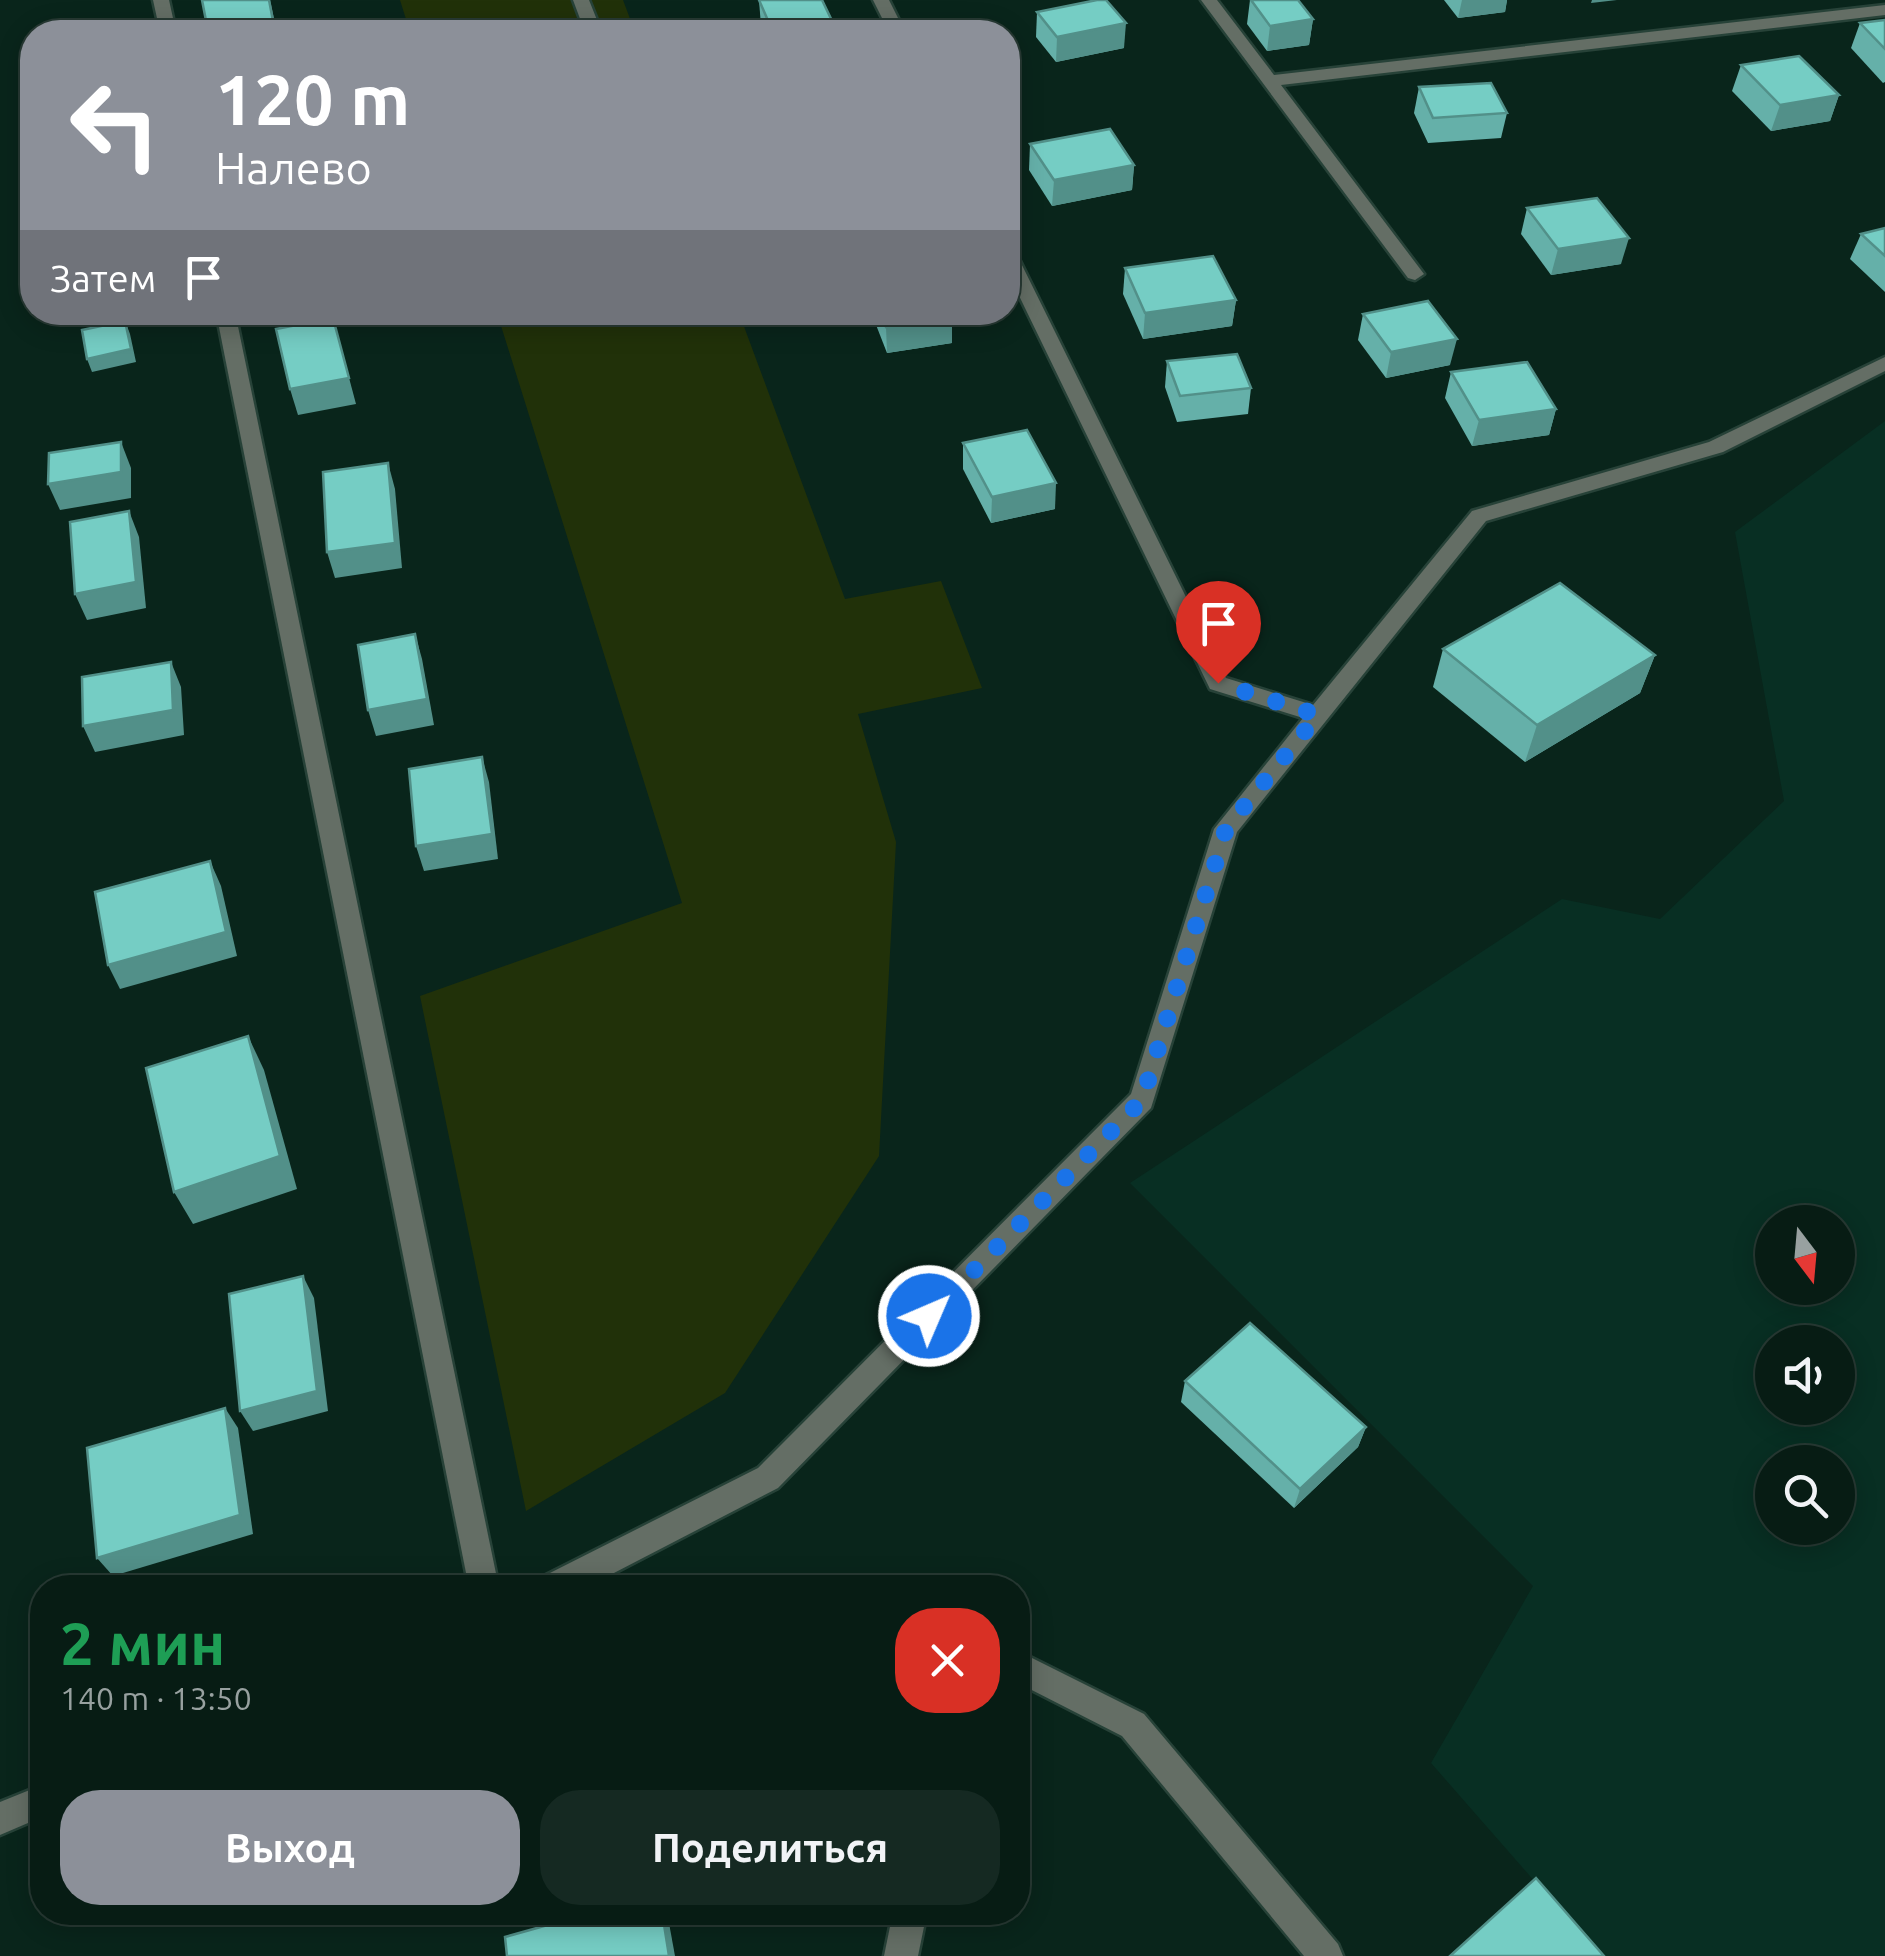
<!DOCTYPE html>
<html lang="ru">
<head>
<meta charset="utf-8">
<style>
  body { margin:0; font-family:Ubuntu,sans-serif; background:#152922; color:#f1f3f6; height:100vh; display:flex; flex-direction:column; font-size:38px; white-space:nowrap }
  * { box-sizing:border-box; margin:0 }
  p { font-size:32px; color:#98a1a0 }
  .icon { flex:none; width:55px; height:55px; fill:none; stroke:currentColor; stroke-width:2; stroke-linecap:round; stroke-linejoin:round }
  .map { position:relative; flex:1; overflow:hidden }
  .panel { position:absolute; left:30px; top:1575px; width:1000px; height:350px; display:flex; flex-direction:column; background:#071c14; border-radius:40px; box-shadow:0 5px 25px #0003,0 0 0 2px #283a34 }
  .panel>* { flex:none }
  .guide { position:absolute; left:20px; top:20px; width:1000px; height:305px; border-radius:40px; box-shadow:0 5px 25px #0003,0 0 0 2px #283a34; background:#8c9099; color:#fff; overflow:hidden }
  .needle { width:65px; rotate:164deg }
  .controls { position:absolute; left:1755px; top:1205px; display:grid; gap:20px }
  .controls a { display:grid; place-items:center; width:100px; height:100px; border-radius:50%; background:#071c14; box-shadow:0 5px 25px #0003,0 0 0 2px #283a34; font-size:50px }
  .pin { position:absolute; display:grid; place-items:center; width:85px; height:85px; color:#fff; margin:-102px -42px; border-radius:50% 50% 50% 0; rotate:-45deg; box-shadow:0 0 10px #0007 }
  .pin .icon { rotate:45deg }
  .me { position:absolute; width:110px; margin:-55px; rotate:45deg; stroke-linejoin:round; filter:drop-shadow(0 0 8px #0008) }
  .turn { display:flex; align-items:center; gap:35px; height:210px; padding:0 30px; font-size:45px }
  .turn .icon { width:130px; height:130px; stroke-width:2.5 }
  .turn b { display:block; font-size:70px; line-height:85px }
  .then { display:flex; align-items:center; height:95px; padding:0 30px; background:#0003; gap:20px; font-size:38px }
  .round { display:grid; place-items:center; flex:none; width:105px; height:105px; border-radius:40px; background:#152922 }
  .headline { display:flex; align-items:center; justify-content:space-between; height:170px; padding:0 30px }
  h1 { font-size:60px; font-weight:600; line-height:75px; color:#1e9e55 }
  .action { display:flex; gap:20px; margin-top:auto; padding:20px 30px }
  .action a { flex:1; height:115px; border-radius:40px; background:#8c9099; color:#fff; font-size:40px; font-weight:600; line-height:115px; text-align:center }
  .action a+a { background:#152922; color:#f1f3f6 }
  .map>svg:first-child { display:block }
  .built { fill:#082f23; fill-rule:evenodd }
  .green { fill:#213109 }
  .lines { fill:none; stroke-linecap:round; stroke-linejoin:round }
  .minor-casing { stroke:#274238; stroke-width:5 }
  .minor { fill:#646e65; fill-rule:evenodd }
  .wall { fill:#65b0a9 }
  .shaded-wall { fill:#529089 }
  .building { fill:#75cdc4; stroke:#529089; stroke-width:2.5 }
  .route { stroke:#1a73e8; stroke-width:18; stroke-dasharray:0 32.4 }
</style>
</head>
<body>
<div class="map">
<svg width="1885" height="1956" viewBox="0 0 1885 1956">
  <rect width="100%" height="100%" fill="#09251b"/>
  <path class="built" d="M1885,421V1956H1600L1431,1763L1533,1586L1130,1183L1562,899L1660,919L1784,801L1735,532ZM1772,1222H1838V1288H1772ZM1772,1342H1838V1408H1772ZM1772,1462H1838V1528H1772Z"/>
  <g class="green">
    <polygon points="400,0 623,0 635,32 410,32"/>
    <polygon points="497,313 739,313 845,599 941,581 982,688 858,714 896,842 879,1156 725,1393 526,1511 420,996 682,903"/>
  </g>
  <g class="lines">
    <g class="minor-casing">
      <g id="minor">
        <polygon points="153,0 169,0 176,32 160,32"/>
        <polygon points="573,0 589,0 599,25 592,32 574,32 582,24"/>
        <polygon points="873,0 889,0 905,32 889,32"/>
        <polygon points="1201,0 1217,0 1274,75 1885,5 1885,15 1281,85 1424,274 1415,280 1408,278"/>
        <polygon points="1008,249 1017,255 1226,678 1313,705 1472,511 1709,442 1885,357 1885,371 1723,452 1486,521 1237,832 1151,1108 778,1488 585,1588 538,1588 542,1577 758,1468 1131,1094 1214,829 1303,718 1210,689 1008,273"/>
        <polygon points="216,312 235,312 499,1588 469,1588"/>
        <polygon points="1018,1651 1144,1714 1338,1944 1343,1956 1304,1956 1122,1736 1018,1683"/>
        <polygon points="42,1785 42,1817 0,1835 0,1802"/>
        <polygon points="893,1912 927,1912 918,1956 884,1956"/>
      </g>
    </g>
    <use href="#minor" class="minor"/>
  </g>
  <g class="wall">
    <polygon points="759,0 834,25 834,32 764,32 761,26"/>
    <polygon points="1250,0 1298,0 1313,19 1309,45 1267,51 1247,24"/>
    <polygon points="1444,0 1507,0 1505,12 1458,18"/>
    <polygon points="1037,12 1124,48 1056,62 1036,37"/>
    <polygon points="1885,20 1885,82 1883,83 1851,48 1860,23"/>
    <polygon points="1741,65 1839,95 1830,121 1771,131 1732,91"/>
    <polygon points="1419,87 1507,113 1501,138 1428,143 1414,113"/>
    <polygon points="1030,144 1134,165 1132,190 1052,206 1029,170"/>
    <polygon points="1527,208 1621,264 1551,275 1521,234"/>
    <polygon points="1885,228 1885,292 1850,259 1861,234"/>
    <polygon points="1125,268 1236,300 1232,326 1143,339 1123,294"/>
    <polygon points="871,312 950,312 952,343 887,353"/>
    <polygon points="1363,314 1450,365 1386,378 1358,340"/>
    <polygon points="1167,361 1251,388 1248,414 1177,422 1165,387"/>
    <polygon points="1451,372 1556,409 1549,435 1472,446 1445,398"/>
    <polygon points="963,443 1055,509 991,523 963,469"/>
    <polygon points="1443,649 1655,655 1640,693 1525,762 1433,687"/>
    <polygon points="1185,1381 1366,1427 1358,1447 1294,1508 1181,1402"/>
  </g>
  <g class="shaded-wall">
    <polygon points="270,0 277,32 208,32 208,31"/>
    <polygon points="1462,0 1507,0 1505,12 1458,18"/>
    <polygon points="1592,0 1617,0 1591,3"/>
    <polygon points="1313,19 1309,45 1267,51 1270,26"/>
    <polygon points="1126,23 1124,48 1056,62 1057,37"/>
    <polygon points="834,25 834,32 780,32"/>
    <polygon points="1839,95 1830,121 1771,131 1780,105"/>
    <polygon points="1134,165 1132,190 1052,206 1054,180"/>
    <polygon points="1629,238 1621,264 1551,275 1558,249"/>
    <polygon points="1236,300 1232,326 1143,339 1145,313"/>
    <polygon points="952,317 952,343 887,353 886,327"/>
    <polygon points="125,321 130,334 136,362 92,372 87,359"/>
    <polygon points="1457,339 1450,365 1386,378 1391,352"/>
    <polygon points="340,344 356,404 298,415 290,389"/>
    <polygon points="1556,409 1549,435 1472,446 1479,420"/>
    <polygon points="121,442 131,468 131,498 60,510 48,484"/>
    <polygon points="388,463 395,489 402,568 335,578 327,552"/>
    <polygon points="1056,483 1055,509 991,523 992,497"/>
    <polygon points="129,511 139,537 146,608 87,620 75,594"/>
    <polygon points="415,634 422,659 434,725 376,736 368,710"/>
    <polygon points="1655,655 1640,693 1525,762 1537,725"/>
    <polygon points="171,662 181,687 184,735 95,752 83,726"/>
    <polygon points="482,757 489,782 498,859 424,871 416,846"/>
    <polygon points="210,861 221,886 237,956 120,989 108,965"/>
    <polygon points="248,1036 264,1070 297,1189 193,1224 174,1192"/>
    <polygon points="303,1276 314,1298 328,1411 253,1431 240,1411"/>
    <polygon points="225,1408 238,1428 253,1534 113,1576 97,1558"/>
    <polygon points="1366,1427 1358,1447 1294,1508 1300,1489"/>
    <polygon points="662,1912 667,1912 675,1956 669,1956"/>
  </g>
  <g class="building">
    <polygon points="202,0 269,0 273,21 208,31"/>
    <polygon points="759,0 822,0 834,25 773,32"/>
    <polygon points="1097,0 1106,0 1126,23 1057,37 1037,12"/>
    <polygon points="1251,0 1298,0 1313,19 1270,26"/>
    <polygon points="1885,20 1885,49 1860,23"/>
    <polygon points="1799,56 1839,95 1780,105 1741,65"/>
    <polygon points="1491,83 1507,113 1433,118 1419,87"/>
    <polygon points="1110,129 1134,165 1054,180 1030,144"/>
    <polygon points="1597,198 1629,238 1558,249 1527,208"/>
    <polygon points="1885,228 1885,256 1861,234"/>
    <polygon points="1213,256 1236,300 1145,313 1125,268"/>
    <polygon points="1428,301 1457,339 1391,352 1363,314"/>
    <polygon points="880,312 950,312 952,317 886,327"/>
    <polygon points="333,318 349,378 290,389 276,329"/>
    <polygon points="125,321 131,349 87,359 82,330"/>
    <polygon points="1237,354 1251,388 1180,396 1167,361"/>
    <polygon points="1527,362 1556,409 1479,420 1451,372"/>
    <polygon points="1027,430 1056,483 992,497 963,443"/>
    <polygon points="121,442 121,472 48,484 49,453"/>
    <polygon points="388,463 395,543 327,552 323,472"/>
    <polygon points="129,511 136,582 75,594 70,522"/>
    <polygon points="1560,583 1655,655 1537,725 1443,649"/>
    <polygon points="415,634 427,699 368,710 358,645"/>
    <polygon points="171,662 173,710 83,726 82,677"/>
    <polygon points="482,757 492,834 416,846 409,769"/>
    <polygon points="210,861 226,932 108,965 95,892"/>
    <polygon points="248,1036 280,1156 174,1192 146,1068"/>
    <polygon points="303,1276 317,1391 240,1411 229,1294"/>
    <polygon points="1250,1323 1366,1427 1300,1489 1185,1381"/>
    <polygon points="225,1408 240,1515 97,1558 87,1448"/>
    <polygon points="1536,1878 1604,1956 1450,1956"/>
    <polygon points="594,1912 662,1912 669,1956 507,1956 505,1937"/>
  </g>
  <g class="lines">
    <polyline class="route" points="929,1316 1142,1100 1226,829 1318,715 1218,683"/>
  </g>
</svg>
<div class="controls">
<a><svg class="needle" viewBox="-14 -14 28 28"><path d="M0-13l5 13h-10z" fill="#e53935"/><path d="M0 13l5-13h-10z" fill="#98a1a0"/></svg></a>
<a><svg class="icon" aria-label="sound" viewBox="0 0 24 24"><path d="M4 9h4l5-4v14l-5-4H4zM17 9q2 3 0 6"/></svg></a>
<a><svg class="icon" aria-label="search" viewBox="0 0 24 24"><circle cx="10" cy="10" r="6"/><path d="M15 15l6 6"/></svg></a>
</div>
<div class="pin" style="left:1218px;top:683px;background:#d93025"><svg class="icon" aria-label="arrive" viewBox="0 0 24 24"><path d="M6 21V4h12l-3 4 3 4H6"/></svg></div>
<svg class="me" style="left:929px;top:1316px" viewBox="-20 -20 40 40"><circle r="17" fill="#1a73e8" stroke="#fff" stroke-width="3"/><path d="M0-11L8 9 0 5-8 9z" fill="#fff"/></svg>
<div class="guide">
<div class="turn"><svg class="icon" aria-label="left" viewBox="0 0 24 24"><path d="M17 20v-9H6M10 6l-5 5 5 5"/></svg><div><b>120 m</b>Налево</div></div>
<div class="then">Затем<svg class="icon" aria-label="arrive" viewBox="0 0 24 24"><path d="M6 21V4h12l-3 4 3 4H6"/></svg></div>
</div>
<section class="panel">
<div class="headline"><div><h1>2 мин</h1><p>140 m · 13:50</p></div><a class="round" style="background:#d93025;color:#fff"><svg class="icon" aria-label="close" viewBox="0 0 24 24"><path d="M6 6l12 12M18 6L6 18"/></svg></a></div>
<div class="action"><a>Выход</a><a>Поделиться</a></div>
</section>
</div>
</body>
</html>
